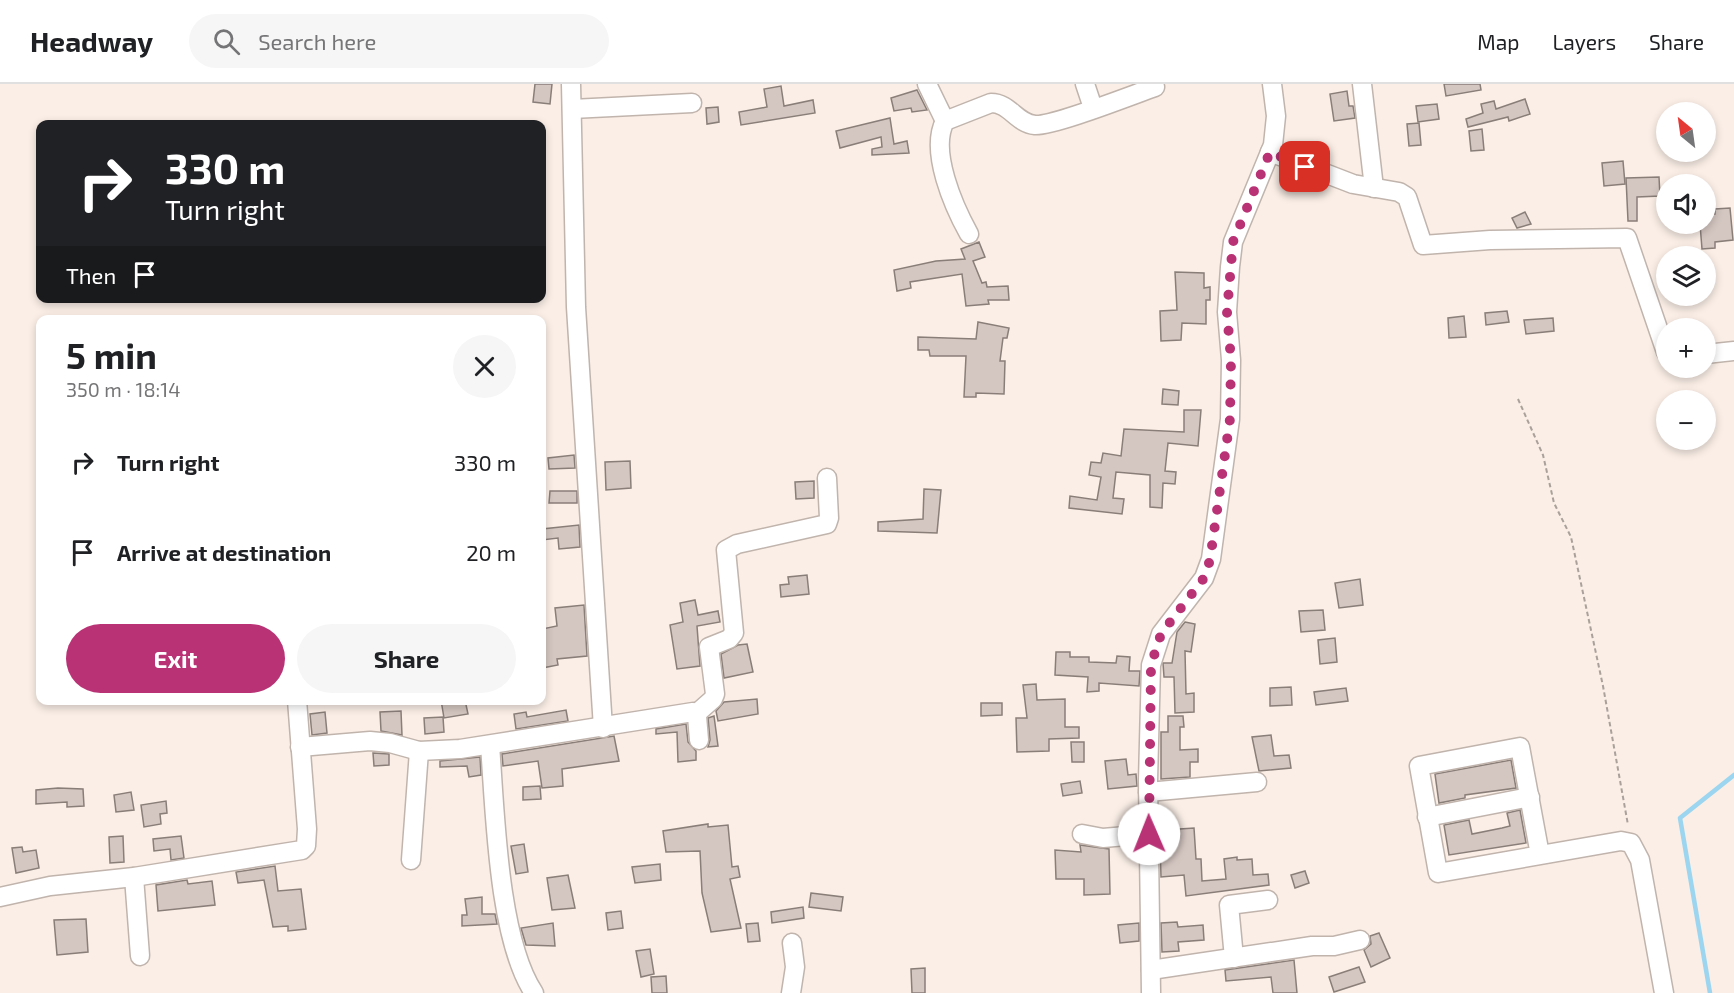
<!DOCTYPE html>
<html lang="en">
<head>
<meta charset="utf-8">
<style>
  body { margin:0; font-family:"Exo 2",sans-serif; background:#f6f6f6; color:#202124; height:100vh; display:flex; flex-direction:column; font-size:22px; white-space:nowrap }
  * { box-sizing:border-box; margin:0 }
  p { font-size:20px; color:#757577 }
  .icon { flex:none; width:33px; height:33px; fill:none; stroke:currentColor; stroke-width:2; stroke-linecap:round; stroke-linejoin:round }
  .map { position:relative; flex:1; overflow:hidden }
  .sheet { position:absolute; left:36px; top:231px; width:510px; height:390px; display:flex; flex-direction:column; background:#fff; border-radius:12px; box-shadow:0 3px 9px #0003 }
  .sheet>* { flex:none }
  .hud { position:absolute; left:36px; top:36px; width:510px; height:183px; border-radius:12px; box-shadow:0 3px 9px #0003; background:#202124; color:#fff; overflow:hidden }
  .needle { width:39px; rotate:331deg }
  .buttons { position:absolute; left:1656px; top:18px; display:grid; gap:12px }
  .buttons a { display:grid; place-items:center; width:60px; height:60px; border-radius:50%; background:#fff; box-shadow:0 3px 9px #0003; font-size:30px }
  .pin { position:absolute; display:grid; place-items:center; width:51px; height:51px; color:#fff; margin:-26px; border-radius:12px; box-shadow:0 3px 9px #0006 }
  .me { position:absolute; width:66px; margin:-33px; rotate:359deg; stroke-linejoin:round; filter:drop-shadow(0 0 4px #0008) }
  .turn { display:flex; align-items:center; gap:21px; height:126px; padding:0 30px; font-size:27px }
  .turn .icon { width:78px; height:78px; stroke-width:2.5 }
  .turn b { display:block; font-size:42px; line-height:51px }
  .then { display:flex; align-items:center; height:57px; padding:0 30px; background:#0003; gap:12px; font-size:22px }
  .round { display:grid; place-items:center; flex:none; width:63px; height:63px; border-radius:32px; background:#f6f6f6 }
  .headline { display:flex; align-items:center; justify-content:space-between; height:102px; padding:0 30px }
  h1 { font-size:36px; font-weight:700; line-height:45px }
  .primary-button { display:flex; gap:12px; margin-top:auto; padding:12px 30px }
  .primary-button a { flex:1; height:69px; border-radius:36px; background:#b83275; color:#fff; font-size:24px; font-weight:700; line-height:69px; text-align:center }
  .primary-button a+a { background:#f6f6f6; color:#202124 }
  ul { padding:0; list-style:none }
  li { display:flex; align-items:center; gap:18px; height:90px; padding:0 30px }
  li div { flex:1 }
  li b { display:block; font-size:22px }
  li em { font-style:normal }
  header { display:flex; align-items:center; gap:36px; box-sizing:border-box; height:84px; padding:0 30px; background:#fff; border-bottom:2px solid #e0e0e0 }
  header strong { font-size:28px }
  nav { display:flex; gap:33px; margin-inline-start:auto; font-size:21px }
  .search { width:420px; height:54px; background:#f6f6f6; display:flex; align-items:center; gap:15px; box-sizing:border-box; padding:0 21px; border-radius:33px; color:#757577; font-size:22px }
  .map>svg:first-child { display:block }
  .lines { fill:none; stroke-linecap:round; stroke-linejoin:round }
  .stream { stroke:#9bd5ef; stroke-width:4.5 }
  .building { fill:#d4c6c1; stroke:#8a7e79; stroke-width:1.5 }
  .minor-casing { stroke:#c0b4ad; stroke-width:21 }
  .path { stroke:#aaa19b; stroke-width:2; stroke-dasharray:4.5 3; stroke-linecap:butt }
  .minor { stroke:#fff; stroke-width:18 }
  .route { stroke:#b83275; stroke-width:10; stroke-dasharray:0 18 }
</style>
</head>
<body>
<header>
<strong>Headway</strong>
<div class="search"><svg class="icon" aria-label="search" viewBox="0 0 24 24"><circle cx="10" cy="10" r="6"/><path d="M15 15l6 6"/></svg>Search here</div>
<nav><a>Map</a><a>Layers</a><a>Share</a></nav>
</header>
<div class="map">
<svg width="1734" height="909" viewBox="0 0 1734 909">
  <rect width="100%" height="100%" fill="#faeee6"/>
  <g class="lines">
    <polyline class="stream" points="1710,909 1680,734 1734,691"/>
  </g>
  <g class="building">
    <polygon points="535,0 552,0 550,20 533,18"/>
    <polygon points="1444,0 1480,0 1481,6 1446,12"/>
    <polygon points="781,2 784,22 813,16 815,29 741,41 739,28 767,23 764,5"/>
    <polygon points="917,6 927,26 912,28 911,24 894,27 891,14"/>
    <polygon points="1347,7 1349,22 1353,22 1355,34 1334,37 1330,10"/>
    <polygon points="1525,15 1530,30 1509,37 1508,33 1468,43 1466,35 1483,29 1481,20 1494,17 1496,25"/>
    <polygon points="1437,20 1439,35 1418,38 1416,22"/>
    <polygon points="718,23 719,38 707,40 706,24"/>
    <polygon points="890,34 894,60 907,57 909,69 872,71 872,65 882,63 881,53 840,64 836,47"/>
    <polygon points="1419,39 1421,61 1409,62 1407,40"/>
    <polygon points="1482,45 1484,66 1471,67 1469,47"/>
    <polygon points="1623,77 1625,100 1604,102 1602,79"/>
    <polygon points="1659,93 1660,112 1637,113 1637,137 1628,137 1626,94"/>
    <polygon points="1730,124 1733,156 1715,158 1715,164 1702,165 1700,140 1706,140 1706,130 1715,130 1715,125"/>
    <polygon points="1525,128 1531,140 1517,144 1512,134"/>
    <polygon points="979,158 985,173 973,177 982,199 986,198 987,203 1008,202 1009,216 988,216 989,220 966,222 962,190 910,198 911,204 897,207 894,186 936,177 965,175 961,165"/>
    <polygon points="1175,188 1204,189 1204,204 1210,203 1210,216 1206,216 1206,240 1182,239 1181,256 1161,257 1160,227 1177,226"/>
    <polygon points="1507,227 1509,238 1486,241 1485,229"/>
    <polygon points="1464,232 1466,253 1449,254 1448,234"/>
    <polygon points="1553,234 1554,247 1526,250 1524,236"/>
    <polygon points="978,238 1009,244 1007,254 1003,254 1000,277 1005,277 1004,310 976,309 976,313 964,313 966,272 930,272 929,266 918,266 918,253 976,255"/>
    <polygon points="1163,305 1179,307 1178,321 1162,320"/>
    <polygon points="1184,326 1201,326 1198,362 1168,359 1165,387 1176,388 1175,400 1163,399 1162,424 1150,423 1150,391 1116,388 1113,414 1124,415 1122,430 1069,424 1070,412 1097,416 1101,393 1089,391 1091,378 1101,379 1103,369 1121,372 1124,345 1184,348"/>
    <polygon points="574,371 575,384 549,385 548,374"/>
    <polygon points="630,377 631,404 606,406 605,378"/>
    <polygon points="814,397 814,414 796,415 795,398"/>
    <polygon points="924,405 941,406 937,449 878,447 878,438 923,435"/>
    <polygon points="550,407 577,407 577,419 549,419"/>
    <polygon points="579,441 580,463 559,465 558,454 542,456 542,445"/>
    <polygon points="807,491 809,510 781,513 780,501 789,500 788,493"/>
    <polygon points="1360,495 1363,521 1339,524 1335,499"/>
    <polygon points="695,516 698,531 718,527 720,538 697,542 700,582 677,585 670,541 683,538 680,519"/>
    <polygon points="584,521 587,572 557,575 558,581 542,584 542,545 557,542 555,524"/>
    <polygon points="1323,526 1325,546 1301,548 1299,527"/>
    <polygon points="1185,538 1195,540 1191,568 1185,567 1186,610 1194,609 1194,628 1175,629 1174,593 1164,593 1163,579 1172,579 1177,548"/>
    <polygon points="1335,554 1337,578 1320,580 1318,556"/>
    <polygon points="747,560 753,588 724,594 721,570 738,561"/>
    <polygon points="1056,568 1070,568 1070,573 1089,573 1089,578 1116,579 1117,572 1130,573 1129,587 1140,587 1139,602 1099,599 1099,607 1087,608 1088,593 1055,591"/>
    <polygon points="1036,600 1037,616 1065,615 1065,643 1079,643 1079,654 1049,655 1049,667 1017,668 1016,634 1027,634 1023,601"/>
    <polygon points="1291,603 1292,621 1270,622 1270,604"/>
    <polygon points="1346,604 1348,617 1316,621 1314,608"/>
    <polygon points="757,615 758,630 718,637 716,627 724,618"/>
    <polygon points="441,616 465,616 468,630 444,634"/>
    <polygon points="981,619 1002,619 1002,631 981,632"/>
    <polygon points="566,626 568,637 516,645 514,630 526,628 527,633"/>
    <polygon points="401,627 402,651 381,647 380,628"/>
    <polygon points="325,628 327,649 312,651 310,630"/>
    <polygon points="714,632 718,662 708,663 710,656 708,634"/>
    <polygon points="1168,632 1183,632 1184,643 1180,643 1180,666 1198,665 1198,678 1190,678 1190,693 1161,695 1161,648 1168,648"/>
    <polygon points="443,633 444,648 425,650 424,634"/>
    <polygon points="686,640 688,658 696,667 696,676 678,678 677,648 656,650 656,645"/>
    <polygon points="1271,651 1274,672 1289,671 1291,684 1259,687 1252,653"/>
    <polygon points="614,652 619,677 562,685 563,702 542,704 538,677 503,682 502,670"/>
    <polygon points="1071,658 1084,658 1084,678 1072,678"/>
    <polygon points="373,669 389,670 389,681 374,682"/>
    <polygon points="480,673 481,691 469,693 467,682 440,683 440,677"/>
    <polygon points="1126,675 1128,691 1136,690 1137,702 1108,705 1105,677"/>
    <polygon points="1511,676 1516,704 1465,711 1465,714 1439,719 1435,690"/>
    <polygon points="1080,697 1082,709 1063,712 1061,700"/>
    <polygon points="540,702 541,715 523,716 523,703"/>
    <polygon points="58,704 83,705 84,722 67,723 67,718 36,720 36,706"/>
    <polygon points="131,708 134,726 116,728 114,711"/>
    <polygon points="166,717 167,729 160,730 161,740 144,743 141,721"/>
    <polygon points="1520,726 1526,759 1449,771 1444,741 1469,736 1472,750 1502,744 1510,742 1507,729"/>
    <polygon points="708,740 708,743 728,741 732,783 738,782 740,793 730,795 741,844 711,848 702,809 700,767 666,768 663,747"/>
    <polygon points="1194,744 1196,775 1201,775 1202,797 1226,795 1224,775 1237,773 1237,776 1252,775 1253,791 1268,790 1269,801 1186,812 1184,791 1161,793 1160,759 1166,759 1165,746"/>
    <polygon points="123,752 124,778 110,779 109,753"/>
    <polygon points="181,752 184,774 171,776 170,765 154,767 153,755"/>
    <polygon points="524,760 528,788 516,790 511,762"/>
    <polygon points="1080,761 1109,765 1110,810 1084,811 1084,795 1056,795 1055,766 1081,768"/>
    <polygon points="22,763 23,768 36,766 39,784 16,789 12,764"/>
    <polygon points="660,780 661,796 635,799 632,783"/>
    <polygon points="275,782 278,807 301,805 306,845 288,847 288,842 273,843 264,796 238,799 236,788"/>
    <polygon points="1305,787 1309,799 1295,804 1291,791"/>
    <polygon points="568,791 575,824 552,826 547,794"/>
    <polygon points="187,796 188,800 212,797 215,821 158,827 156,801"/>
    <polygon points="811,809 843,813 841,827 809,823"/>
    <polygon points="482,813 482,830 495,830 497,840 462,842 462,831 467,831 465,815"/>
    <polygon points="803,823 804,834 772,839 771,828"/>
    <polygon points="621,827 623,844 608,846 606,829"/>
    <polygon points="86,835 88,868 57,871 54,836"/>
    <polygon points="1177,838 1178,843 1203,841 1204,856 1178,858 1179,867 1162,868 1161,839"/>
    <polygon points="553,839 555,862 526,861 521,844"/>
    <polygon points="758,839 760,857 748,858 746,840"/>
    <polygon points="1139,839 1139,857 1120,859 1118,841"/>
    <polygon points="1379,849 1390,874 1371,883 1364,866 1371,860 1370,852"/>
    <polygon points="650,865 654,890 641,893 636,867"/>
    <polygon points="1294,876 1297,909 1273,909 1271,893 1226,897 1225,886"/>
    <polygon points="1359,883 1365,898 1334,908 1329,893"/>
    <polygon points="925,884 925,909 912,909 911,885"/>
    <polygon points="666,892 667,909 652,909 651,893"/>
  </g>
  <g class="lines">
    <g class="minor-casing">
      <g id="minor">
        <polyline points="571,0 576,223 603,644"/>
        <polyline points="927,0 945,37"/>
        <polyline points="1085,0 1093,24"/>
        <polyline points="1362,0 1374,104"/>
        <polyline points="572,25 692,19"/>
        <polyline points="1270,68 1353,100 1399,108 1407,113 1423,161 1490,156 1627,154 1666,268"/>
        <path d="M969,150C954,123 929,67 945,37L991,19C1010,19 1016,39 1035,41C1054,42 1132,11 1155,3"/>
        <polyline points="1706,270 1734,267"/>
        <polyline points="696,630 713,615 715,610 709,563 729,555 734,549 726,466 737,460 827,440 829,434 827,394"/>
        <path d="M490,661C495,727 498,855 534,909"/>
        <polyline points="300,663 370,657 390,659 419,667 460,665 693,628 697,632 699,656"/>
        <polyline points="1148,708 1257,698"/>
        <polyline points="1427,733 1530,713"/>
        <polyline points="1082,750 1103,754 1149,750"/>
        <polyline points="1540,771 1520,663 1419,682 1438,789 1621,757 1631,759 1640,776 1664,909"/>
        <polyline points="411,776 419,667"/>
        <polyline points="134,793 140,872"/>
        <polyline points="0,813 50,802 134,793 302,766 306,762 307,745 297,616"/>
        <polyline points="1234,874 1229,821 1268,816"/>
        <polyline points="1151,886 1312,862 1334,862 1360,856"/>
        <polyline points="791,909 795,883 792,859"/>
        <polyline points="1151,909 1148,697 1151,581 1161,550 1204,494 1211,475 1230,335 1231,276 1227,228 1230,183 1233,158 1273,61 1276,32 1272,0"/>
      </g>
    </g>
    <polyline class="path" points="1518,315 1543,371 1554,419 1571,453 1603,602 1628,741"/>
    <use href="#minor" class="minor"/>
  </g>
  <g class="lines">
    <polyline class="route" points="1149,750 1151,581 1161,550 1204,494 1210,476 1230,335 1231,276 1227,228 1233,158 1270,68 1305,83"/>
  </g>
</svg>
<div class="buttons">
<a><svg class="needle" viewBox="-14 -14 28 28"><path d="M0-13l5 13h-10z" fill="#e53935"/><path d="M0 13l5-13h-10z" fill="#757577"/></svg></a>
<a><svg class="icon" aria-label="sound" viewBox="0 0 24 24"><path d="M4 9h4l5-4v14l-5-4H4zM17 9q2 3 0 6"/></svg></a>
<a><svg class="icon" aria-label="layers" viewBox="0 0 24 24"><path d="M12 4l9 5-9 5-9-5zM3 14l9 5 9-5"/></svg></a>
<a>+</a>
<a>−</a>
</div>
<div class="pin" style="left:1305px;top:83px;background:#d93025"><svg class="icon" aria-label="arrive" viewBox="0 0 24 24"><path d="M6 21V4h12l-3 4 3 4H6"/></svg></div>
<svg class="me" style="left:1149px;top:750px" viewBox="-20 -20 40 40"><circle r="19" fill="#fff"/><path d="M0-13L10 11 0 6-10 11z" fill="#b83275"/></svg>
<div class="hud">
<div class="turn"><svg class="icon" aria-label="right" viewBox="0 0 24 24"><path d="M7 20v-9h11M14 6l5 5-5 5"/></svg><div><b>330 m</b>Turn right</div></div>
<div class="then">Then<svg class="icon" aria-label="arrive" viewBox="0 0 24 24"><path d="M6 21V4h12l-3 4 3 4H6"/></svg></div>
</div>
<section class="sheet">
<div class="headline"><div><h1>5 min</h1><p>350 m · 18:14</p></div><a class="round"><svg class="icon" aria-label="close" viewBox="0 0 24 24"><path d="M6 6l12 12M18 6L6 18"/></svg></a></div>
<ul>
<li><svg class="icon" aria-label="right" viewBox="0 0 24 24"><path d="M7 20v-9h11M14 6l5 5-5 5"/></svg><div><b>Turn right</b></div><em>330 m</em></li>
<li><svg class="icon" aria-label="arrive" viewBox="0 0 24 24"><path d="M6 21V4h12l-3 4 3 4H6"/></svg><div><b>Arrive at destination</b></div><em>20 m</em></li>
</ul>
<div class="primary-button"><a>Exit</a><a>Share</a></div>
</section>
</div>
</body>
</html>
